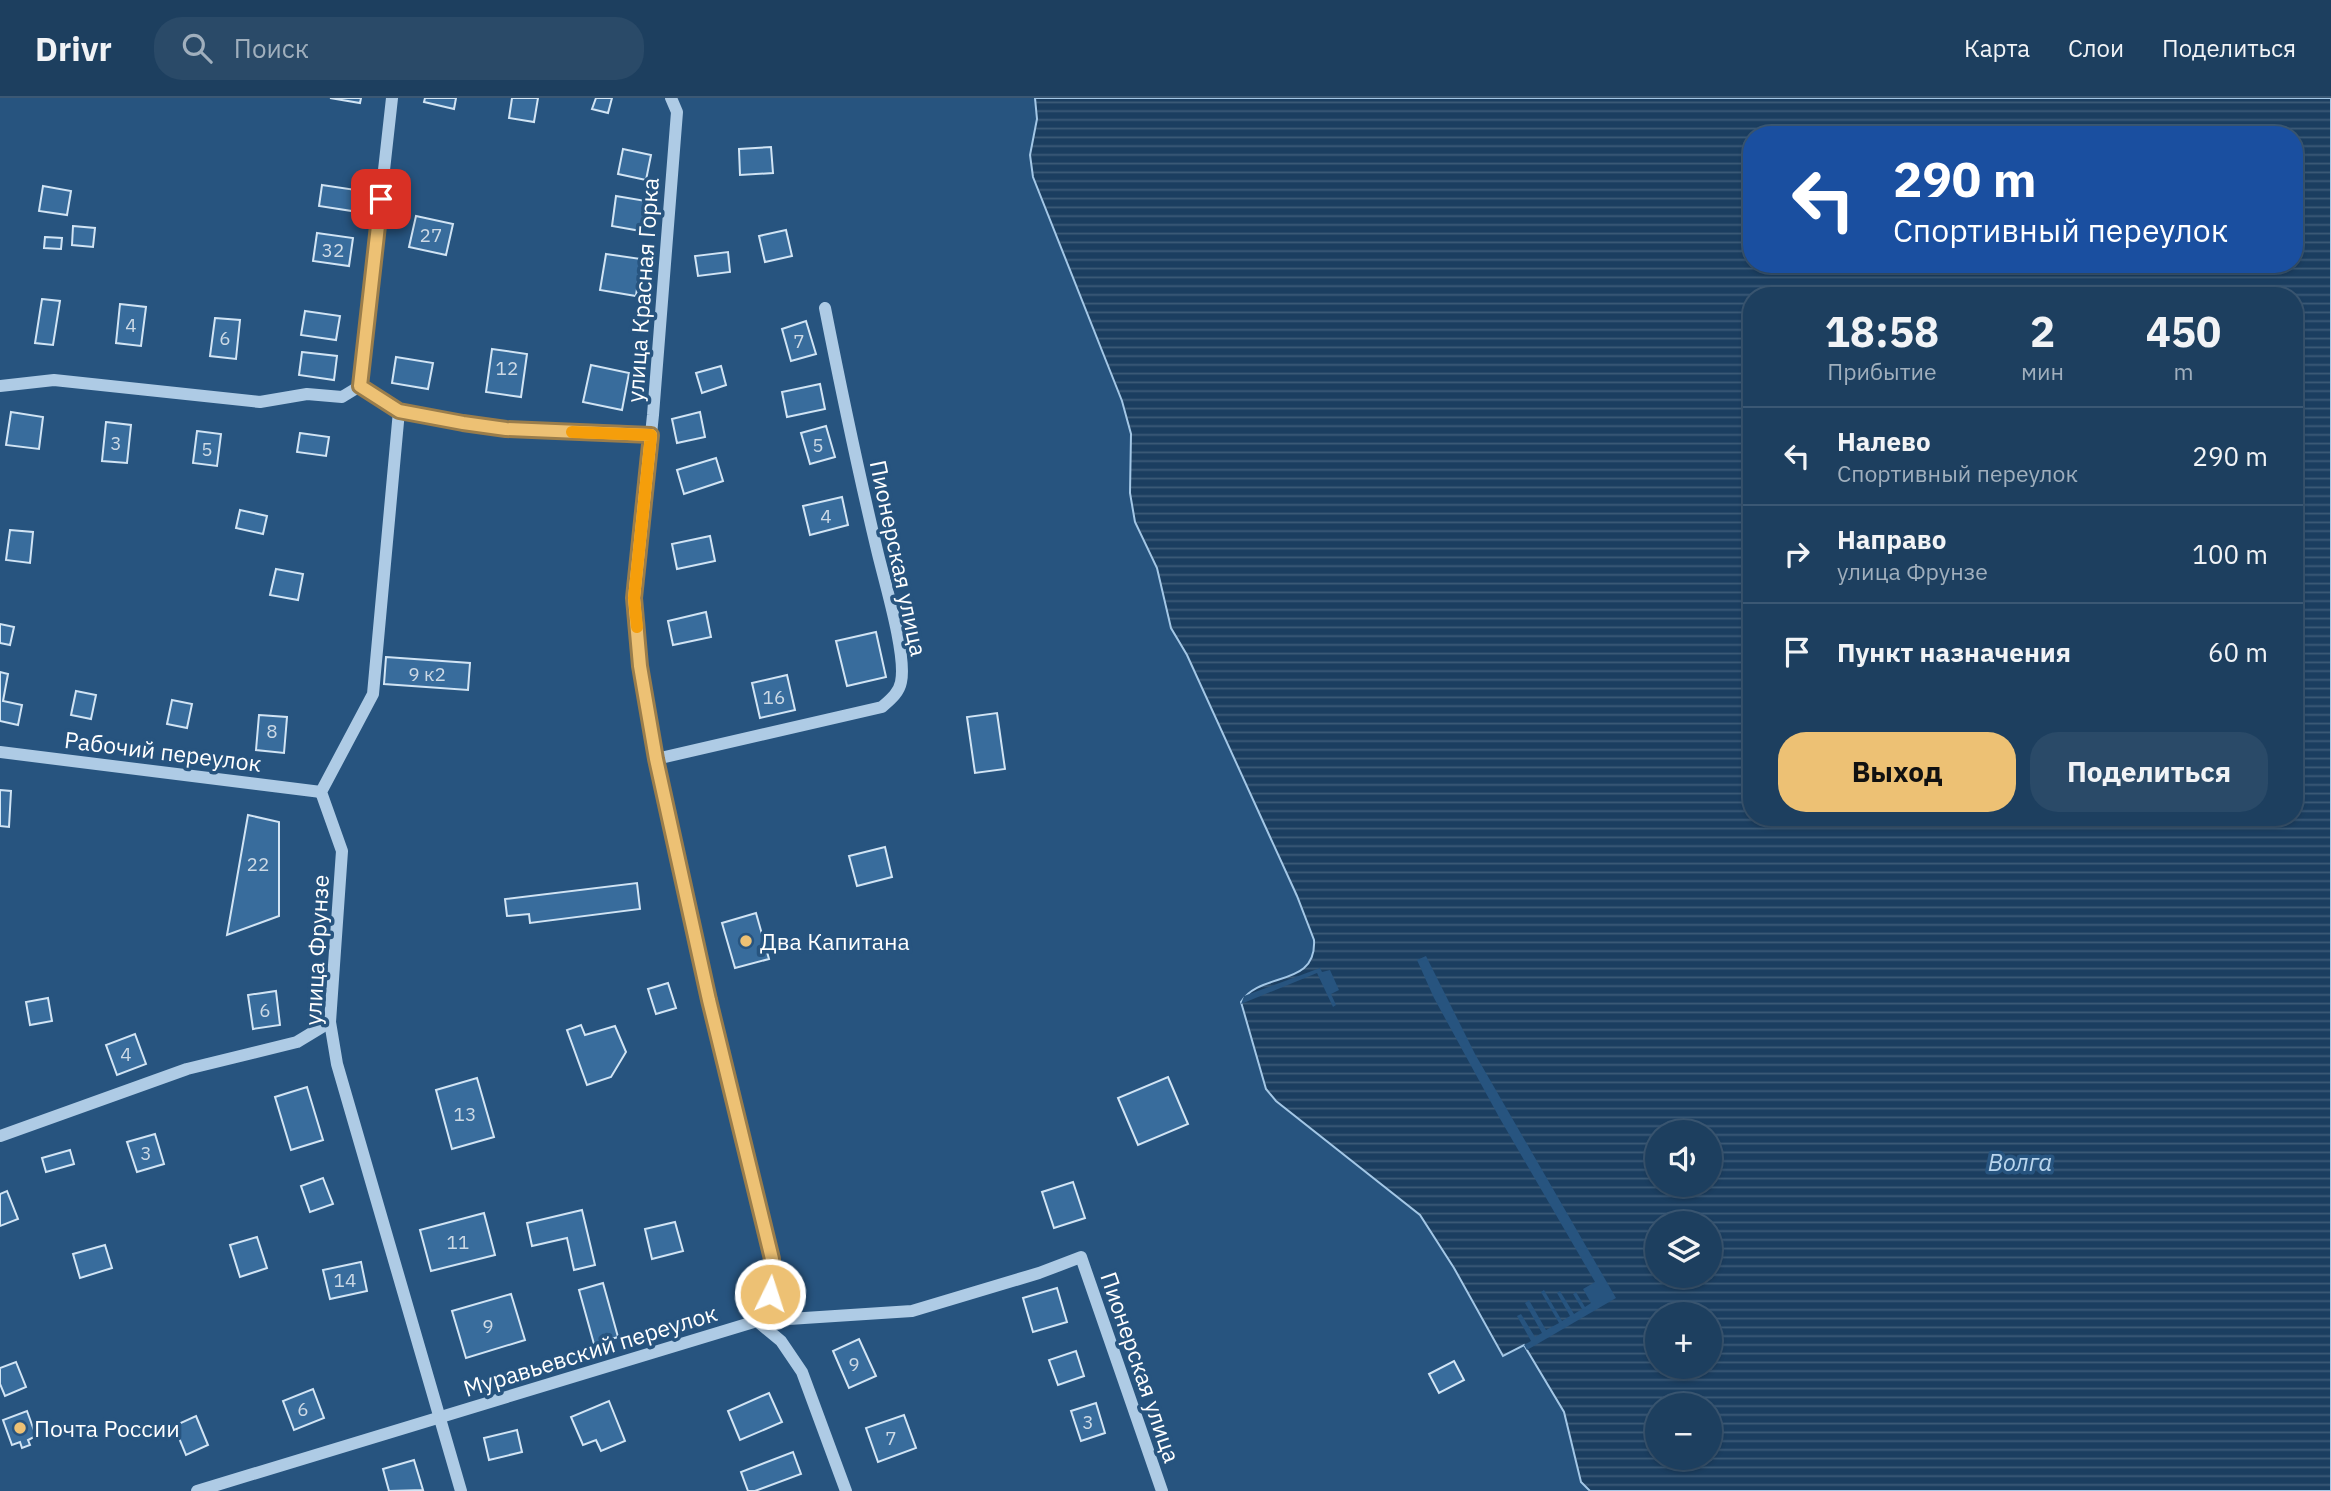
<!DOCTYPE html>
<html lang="ru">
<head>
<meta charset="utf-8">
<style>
  body { margin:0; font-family:"IBM Plex Sans",sans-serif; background:#2a4a68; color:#f1f3f6; height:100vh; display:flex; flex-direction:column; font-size:26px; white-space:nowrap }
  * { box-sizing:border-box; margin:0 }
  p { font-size:23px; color:#a0afbd }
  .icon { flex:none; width:38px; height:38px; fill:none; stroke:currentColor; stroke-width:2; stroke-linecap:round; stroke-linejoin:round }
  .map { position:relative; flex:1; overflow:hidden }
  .drawer { position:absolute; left:1743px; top:189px; width:560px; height:539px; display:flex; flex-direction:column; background:#1d3f5f; border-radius:28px; box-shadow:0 2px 5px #0004,0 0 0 2px #3b5874 }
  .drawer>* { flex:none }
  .top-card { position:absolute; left:1743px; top:28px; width:560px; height:147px; border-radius:28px; box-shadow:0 2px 5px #0004,0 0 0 2px #3b5874; background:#1a4fa0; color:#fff; overflow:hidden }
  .controls { position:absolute; left:1645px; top:1022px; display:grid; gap:14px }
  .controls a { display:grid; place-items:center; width:77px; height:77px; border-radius:50%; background:#1d3f5f; box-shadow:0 2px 5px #0004,0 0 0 2px #3b5874; font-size:35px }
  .pin { position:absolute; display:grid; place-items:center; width:60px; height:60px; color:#fff; margin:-30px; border-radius:14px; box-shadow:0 4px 10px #0006 }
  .me { position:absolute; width:77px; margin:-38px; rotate:4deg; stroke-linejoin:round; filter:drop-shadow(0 0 5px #0008) }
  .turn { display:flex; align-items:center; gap:24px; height:147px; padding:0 35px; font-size:32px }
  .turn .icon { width:91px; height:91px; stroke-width:2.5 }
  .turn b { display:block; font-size:49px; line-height:60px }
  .eta { display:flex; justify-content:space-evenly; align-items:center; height:119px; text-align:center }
  .eta b { font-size:42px; font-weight:700; line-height:49px }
  .action { display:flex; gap:14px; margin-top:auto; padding:14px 35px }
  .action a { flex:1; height:80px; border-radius:28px; background:#edc174; color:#111; font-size:28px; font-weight:700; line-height:80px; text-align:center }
  .action a+a { background:#2a4a68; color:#f1f3f6 }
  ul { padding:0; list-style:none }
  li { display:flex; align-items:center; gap:21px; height:98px; padding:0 35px; border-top:2px solid #3b5874 }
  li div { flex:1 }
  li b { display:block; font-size:26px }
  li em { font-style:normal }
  header { display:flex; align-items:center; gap:42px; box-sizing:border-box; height:98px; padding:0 35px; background:#1d3f5f; border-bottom:2px solid #3b5874 }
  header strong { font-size:33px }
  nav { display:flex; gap:38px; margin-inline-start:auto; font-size:24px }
  .search { width:490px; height:63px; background:#2a4a68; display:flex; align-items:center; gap:18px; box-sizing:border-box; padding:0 24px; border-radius:28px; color:#a0afbd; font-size:26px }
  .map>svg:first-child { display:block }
  .water { fill:url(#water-rules); stroke:#a3c7e6; stroke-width:2; fill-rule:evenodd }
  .pier { fill:#27547f }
  .building { fill:#386c9c; stroke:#d1e4f4; stroke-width:2 }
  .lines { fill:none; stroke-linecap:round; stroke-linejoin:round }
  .minor { stroke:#aecbe5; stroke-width:12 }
  .route-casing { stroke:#9a7d4b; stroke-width:18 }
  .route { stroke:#edc174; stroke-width:12 }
  .slow { stroke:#f59e0b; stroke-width:12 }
  .poi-dot { fill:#edc174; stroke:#27547f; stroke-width:2.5 }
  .labels { text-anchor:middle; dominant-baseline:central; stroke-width:7; stroke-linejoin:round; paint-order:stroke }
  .number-label { font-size:19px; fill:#cddae6 }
  .street-label { font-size:23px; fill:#fff; stroke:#27547f }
  .poi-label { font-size:23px; fill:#fff; stroke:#27547f; text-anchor:start }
  .water-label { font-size:24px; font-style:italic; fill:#b9d5ed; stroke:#27547f }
</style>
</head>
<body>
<header>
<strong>Drivr</strong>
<div class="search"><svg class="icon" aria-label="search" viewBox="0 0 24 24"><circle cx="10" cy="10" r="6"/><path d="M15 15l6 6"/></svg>Поиск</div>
<nav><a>Карта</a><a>Слои</a><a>Поделиться</a></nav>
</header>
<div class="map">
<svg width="2331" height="1393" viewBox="0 0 2331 1393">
  <defs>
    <pattern id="water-rules" width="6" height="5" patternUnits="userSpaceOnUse" patternTransform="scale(1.75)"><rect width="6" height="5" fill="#1b3e60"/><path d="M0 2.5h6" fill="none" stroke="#3d5b78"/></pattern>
  </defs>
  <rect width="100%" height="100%" fill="#27547f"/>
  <path class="water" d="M1035,0H2331V1393H1590L1581,1384L1564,1314L1524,1247L1503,1258L1454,1170L1420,1117L1276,1003L1266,991L1241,904C1260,873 1317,890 1314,842L1297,798L1187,557L1171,530L1157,470L1135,424L1130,395L1131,336L1122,303L1033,79L1030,57L1037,21ZM1752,37H2294V166H1752ZM1752,198H2294V719H1752ZM1657,1034H1710V1087H1657ZM1657,1125H1710V1178H1657ZM1657,1216H1710V1269H1657ZM1657,1307H1710V1360H1657Z"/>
  <g class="pier">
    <polygon points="1426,858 1475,956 1616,1200 1527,1252 1524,1247 1531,1243 1517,1218 1521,1216 1535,1239 1542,1235 1525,1205 1529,1202 1546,1232 1559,1225 1541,1194 1544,1192 1562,1223 1570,1218 1557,1195 1560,1193 1574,1216 1582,1211 1573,1196 1576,1194 1585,1209 1591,1205 1583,1191 1595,1184 1499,1019 1434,900 1417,862"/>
    <polygon points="1320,870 1322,874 1330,872 1339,892 1331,896 1336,907 1333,909 1317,875 1241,906 1244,898"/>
  </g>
  <g class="building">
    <polygon points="330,0 361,0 360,5"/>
    <polygon points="425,0 456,0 454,11 424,4"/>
    <polygon points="512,0 538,0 534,24 509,20"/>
    <polygon points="596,0 612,0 608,15 592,11"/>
    <polygon points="771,49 773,75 740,77 739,51"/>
    <polygon points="623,51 651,57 646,82 618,76"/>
    <polygon points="322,87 356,92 352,113 319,108"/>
    <polygon points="43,88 71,93 67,117 39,113"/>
    <polygon points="616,98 646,103 641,133 612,128"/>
    <polygon points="416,118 453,126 446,157 409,149"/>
    <polygon points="73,128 95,130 93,149 72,147"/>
    <polygon points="786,132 792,158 765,164 759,138"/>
    <polygon points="317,135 353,140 349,168 313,163"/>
    <polygon points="45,139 62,140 61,151 44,150"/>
    <polygon points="728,154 730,174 698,178 695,158"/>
    <polygon points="606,156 641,161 636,198 600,192"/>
    <polygon points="42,201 60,203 53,247 35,245"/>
    <polygon points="120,206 146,209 141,248 116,245"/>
    <polygon points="305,213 340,218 336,242 301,237"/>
    <polygon points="215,220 240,222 236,261 210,258"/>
    <polygon points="806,223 816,256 791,263 782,231"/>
    <polygon points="492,251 527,256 521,299 486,294"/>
    <polygon points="302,254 337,258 334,282 299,277"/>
    <polygon points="396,259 433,265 428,291 392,285"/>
    <polygon points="591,267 629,275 622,312 583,304"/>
    <polygon points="721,268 726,287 702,295 696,275"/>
    <polygon points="820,286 825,311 787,319 782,294"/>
    <polygon points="11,314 43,319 39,351 6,347"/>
    <polygon points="700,314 705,339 677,345 672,321"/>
    <polygon points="106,324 131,327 127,365 102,363"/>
    <polygon points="826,328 835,359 810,366 801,335"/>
    <polygon points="197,333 221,336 217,368 193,365"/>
    <polygon points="300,335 329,339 326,358 297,354"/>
    <polygon points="716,360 723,383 684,396 677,372"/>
    <polygon points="842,399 848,427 810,437 803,408"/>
    <polygon points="240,412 267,418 263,436 236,430"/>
    <polygon points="10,432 33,434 30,465 6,462"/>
    <polygon points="710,438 715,463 677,471 672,446"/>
    <polygon points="276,471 303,476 298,502 270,497"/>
    <polygon points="706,514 711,539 673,547 668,523"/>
    <polygon points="0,526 14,529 10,547 0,545"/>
    <polygon points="876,534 886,579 847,588 836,543"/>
    <polygon points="386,559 470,565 468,592 384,586"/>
    <polygon points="0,574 8,576 3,603 22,607 18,627 0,623"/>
    <polygon points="787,577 795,612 760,620 752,585"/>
    <polygon points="76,593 96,597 91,621 71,617"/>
    <polygon points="172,602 192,606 187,630 167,626"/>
    <polygon points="997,615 1005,671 975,675 967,619"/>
    <polygon points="259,617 287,619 284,655 256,652"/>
    <polygon points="0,692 11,693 9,729 0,728"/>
    <polygon points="248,717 279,724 279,818 227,837"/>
    <polygon points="885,749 892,779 857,788 849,758"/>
    <polygon points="637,785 640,811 530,825 529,816 507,818 505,801"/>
    <polygon points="756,815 769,861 735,870 722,825"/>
    <polygon points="668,885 676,910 656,916 648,891"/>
    <polygon points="276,893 280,927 253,931 248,897"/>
    <polygon points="48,900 52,923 30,927 26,904"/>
    <polygon points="581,927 585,937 615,928 626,954 611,979 587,987 567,932"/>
    <polygon points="135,936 146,966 117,977 106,947"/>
    <polygon points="1168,979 1188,1026 1138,1047 1118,1000"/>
    <polygon points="477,980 494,1039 452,1051 436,992"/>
    <polygon points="307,989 323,1042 291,1052 275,999"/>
    <polygon points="155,1036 164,1066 137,1074 127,1044"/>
    <polygon points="70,1052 74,1066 46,1074 42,1060"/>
    <polygon points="323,1080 333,1106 310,1114 301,1088"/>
    <polygon points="1073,1084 1085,1120 1054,1130 1042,1094"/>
    <polygon points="7,1093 18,1121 0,1128 0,1096"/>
    <polygon points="582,1112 595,1167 574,1172 567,1140 532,1148 527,1125"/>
    <polygon points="484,1115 495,1157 431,1173 420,1132"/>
    <polygon points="675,1124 683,1153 652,1161 645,1131"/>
    <polygon points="257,1139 267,1170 240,1179 230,1147"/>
    <polygon points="105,1147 112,1170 80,1180 73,1156"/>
    <polygon points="361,1164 367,1193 330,1201 323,1172"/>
    <polygon points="603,1185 618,1239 594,1246 579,1192"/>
    <polygon points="1057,1190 1067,1224 1033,1234 1023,1200"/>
    <polygon points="511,1196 525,1242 466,1260 452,1213"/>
    <polygon points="859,1241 876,1278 849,1290 833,1253"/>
    <polygon points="1076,1253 1084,1278 1058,1287 1049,1262"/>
    <polygon points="1454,1263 1464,1282 1439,1295 1429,1276"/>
    <polygon points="16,1264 26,1289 5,1298 0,1286 0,1270"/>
    <polygon points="313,1291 324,1320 294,1332 283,1303"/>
    <polygon points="769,1295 782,1324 740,1342 728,1313"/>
    <polygon points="609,1303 625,1343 601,1353 596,1342 583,1347 571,1319"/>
    <polygon points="1096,1305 1105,1335 1081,1343 1071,1313"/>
    <polygon points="27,1313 36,1338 28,1342 30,1347 22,1350 20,1344 12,1347 3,1322"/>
    <polygon points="904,1317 916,1350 878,1364 866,1330"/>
    <polygon points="196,1318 208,1347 186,1357 174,1328"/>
    <polygon points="517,1332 522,1354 489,1362 484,1340"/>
    <polygon points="793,1354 801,1376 755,1393 748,1393 741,1374"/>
    <polygon points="414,1362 423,1392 389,1393 383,1371"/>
  </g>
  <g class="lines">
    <g class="minor">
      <polyline points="671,0 677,14 653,317 634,500 640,568 656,661 709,902 772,1161 770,1196 757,1223 781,1243 802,1274 846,1393"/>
      <polyline points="0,288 54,282 260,304 307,296 342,299 360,288"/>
      <polyline points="360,288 399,313 462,325 506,331 651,337"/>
      <polyline points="360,288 392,0"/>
      <polyline points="399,313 373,596 321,694 342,753 330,924 337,966 461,1393"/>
      <polyline points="0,654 321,694"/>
      <path d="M656,661L882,609C890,602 899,595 901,584C907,557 884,482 877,452C858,372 841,291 825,210"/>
      <polyline points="0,1038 187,971 297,944 330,924"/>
      <polyline points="197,1393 757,1223 912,1213 1039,1175 1081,1159 1162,1393"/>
    </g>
  </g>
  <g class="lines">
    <g class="route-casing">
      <polyline id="route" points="381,101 360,288 399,313 463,325 506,331 651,337 634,500 640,568 656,661 709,902 772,1161 770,1196"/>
    </g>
    <use href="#route" class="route"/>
    <polyline class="slow" points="572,334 651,337 634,500 637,529"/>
  </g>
  <g class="poi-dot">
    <circle cx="746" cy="843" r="7"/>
    <circle cx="20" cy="1330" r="7"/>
  </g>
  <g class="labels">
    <g class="number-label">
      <text x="431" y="137">27</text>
      <text x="333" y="152">32</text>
      <text x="131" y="227">4</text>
      <text x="225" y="240">6</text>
      <text x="799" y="243">7</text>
      <text x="507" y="270">12</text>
      <text x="116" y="345">3</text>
      <text x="818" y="347">5</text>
      <text x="207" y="351">5</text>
      <text x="826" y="418">4</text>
      <text x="427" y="576">9 к2</text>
      <text x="774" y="599">16</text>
      <text x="272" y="633">8</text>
      <text x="258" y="766">22</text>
      <text x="265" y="912">6</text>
      <text x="126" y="956">4</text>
      <text x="465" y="1016">13</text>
      <text x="146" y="1055">3</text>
      <text x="458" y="1144">11</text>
      <text x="345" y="1182">14</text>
      <text x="488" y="1228">9</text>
      <text x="854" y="1266">9</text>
      <text x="303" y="1311">6</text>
      <text x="1088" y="1324">3</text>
      <text x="891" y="1340">7</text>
    </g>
    <g class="street-label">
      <text transform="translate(642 192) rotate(-86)">улица Красная Горка</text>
      <text transform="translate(899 460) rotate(78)">Пионерская улица</text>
      <text transform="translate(163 653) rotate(7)">Рабочий переулок</text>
      <text transform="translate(316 852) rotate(-87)">улица Фрунзе</text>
      <text transform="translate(590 1252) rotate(-17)">Муравьевский переулок</text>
      <text transform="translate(1141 1269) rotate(71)">Пионерская улица</text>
    </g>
    <g class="poi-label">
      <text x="760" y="843">Два Капитана</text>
      <text x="34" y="1330">Почта России</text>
    </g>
    <g class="water-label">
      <text x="2020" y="1064">Волга</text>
    </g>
  </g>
</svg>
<div class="controls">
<a><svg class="icon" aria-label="sound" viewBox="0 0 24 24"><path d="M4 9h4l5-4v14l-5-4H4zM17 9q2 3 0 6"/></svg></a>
<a><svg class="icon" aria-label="layers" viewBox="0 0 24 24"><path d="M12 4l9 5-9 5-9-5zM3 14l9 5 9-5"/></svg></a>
<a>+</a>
<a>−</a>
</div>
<div class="pin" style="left:381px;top:101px;background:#d93025"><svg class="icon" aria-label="arrive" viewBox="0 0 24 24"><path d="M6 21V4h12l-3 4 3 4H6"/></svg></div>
<svg class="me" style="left:770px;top:1196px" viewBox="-20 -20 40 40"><circle r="17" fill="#edc174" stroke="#fff" stroke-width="3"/><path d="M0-11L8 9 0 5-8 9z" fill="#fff"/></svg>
<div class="top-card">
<div class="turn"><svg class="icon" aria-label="left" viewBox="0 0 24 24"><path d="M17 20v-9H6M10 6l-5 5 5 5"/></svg><div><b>290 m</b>Спортивный переулок</div></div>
</div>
<section class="drawer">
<div class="eta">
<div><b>18:58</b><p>Прибытие</p></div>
<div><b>2</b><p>мин</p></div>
<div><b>450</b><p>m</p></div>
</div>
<ul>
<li><svg class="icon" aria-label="left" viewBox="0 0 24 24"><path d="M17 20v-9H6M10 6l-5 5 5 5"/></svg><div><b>Налево</b><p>Спортивный переулок</p></div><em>290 m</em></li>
<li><svg class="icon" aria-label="right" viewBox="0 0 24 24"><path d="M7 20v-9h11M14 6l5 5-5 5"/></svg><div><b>Направо</b><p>улица Фрунзе</p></div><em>100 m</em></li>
<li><svg class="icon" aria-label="arrive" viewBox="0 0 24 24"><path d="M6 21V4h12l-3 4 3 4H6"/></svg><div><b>Пункт назначения</b></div><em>60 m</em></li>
</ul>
<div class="action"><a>Выход</a><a>Поделиться</a></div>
</section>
</div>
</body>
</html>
